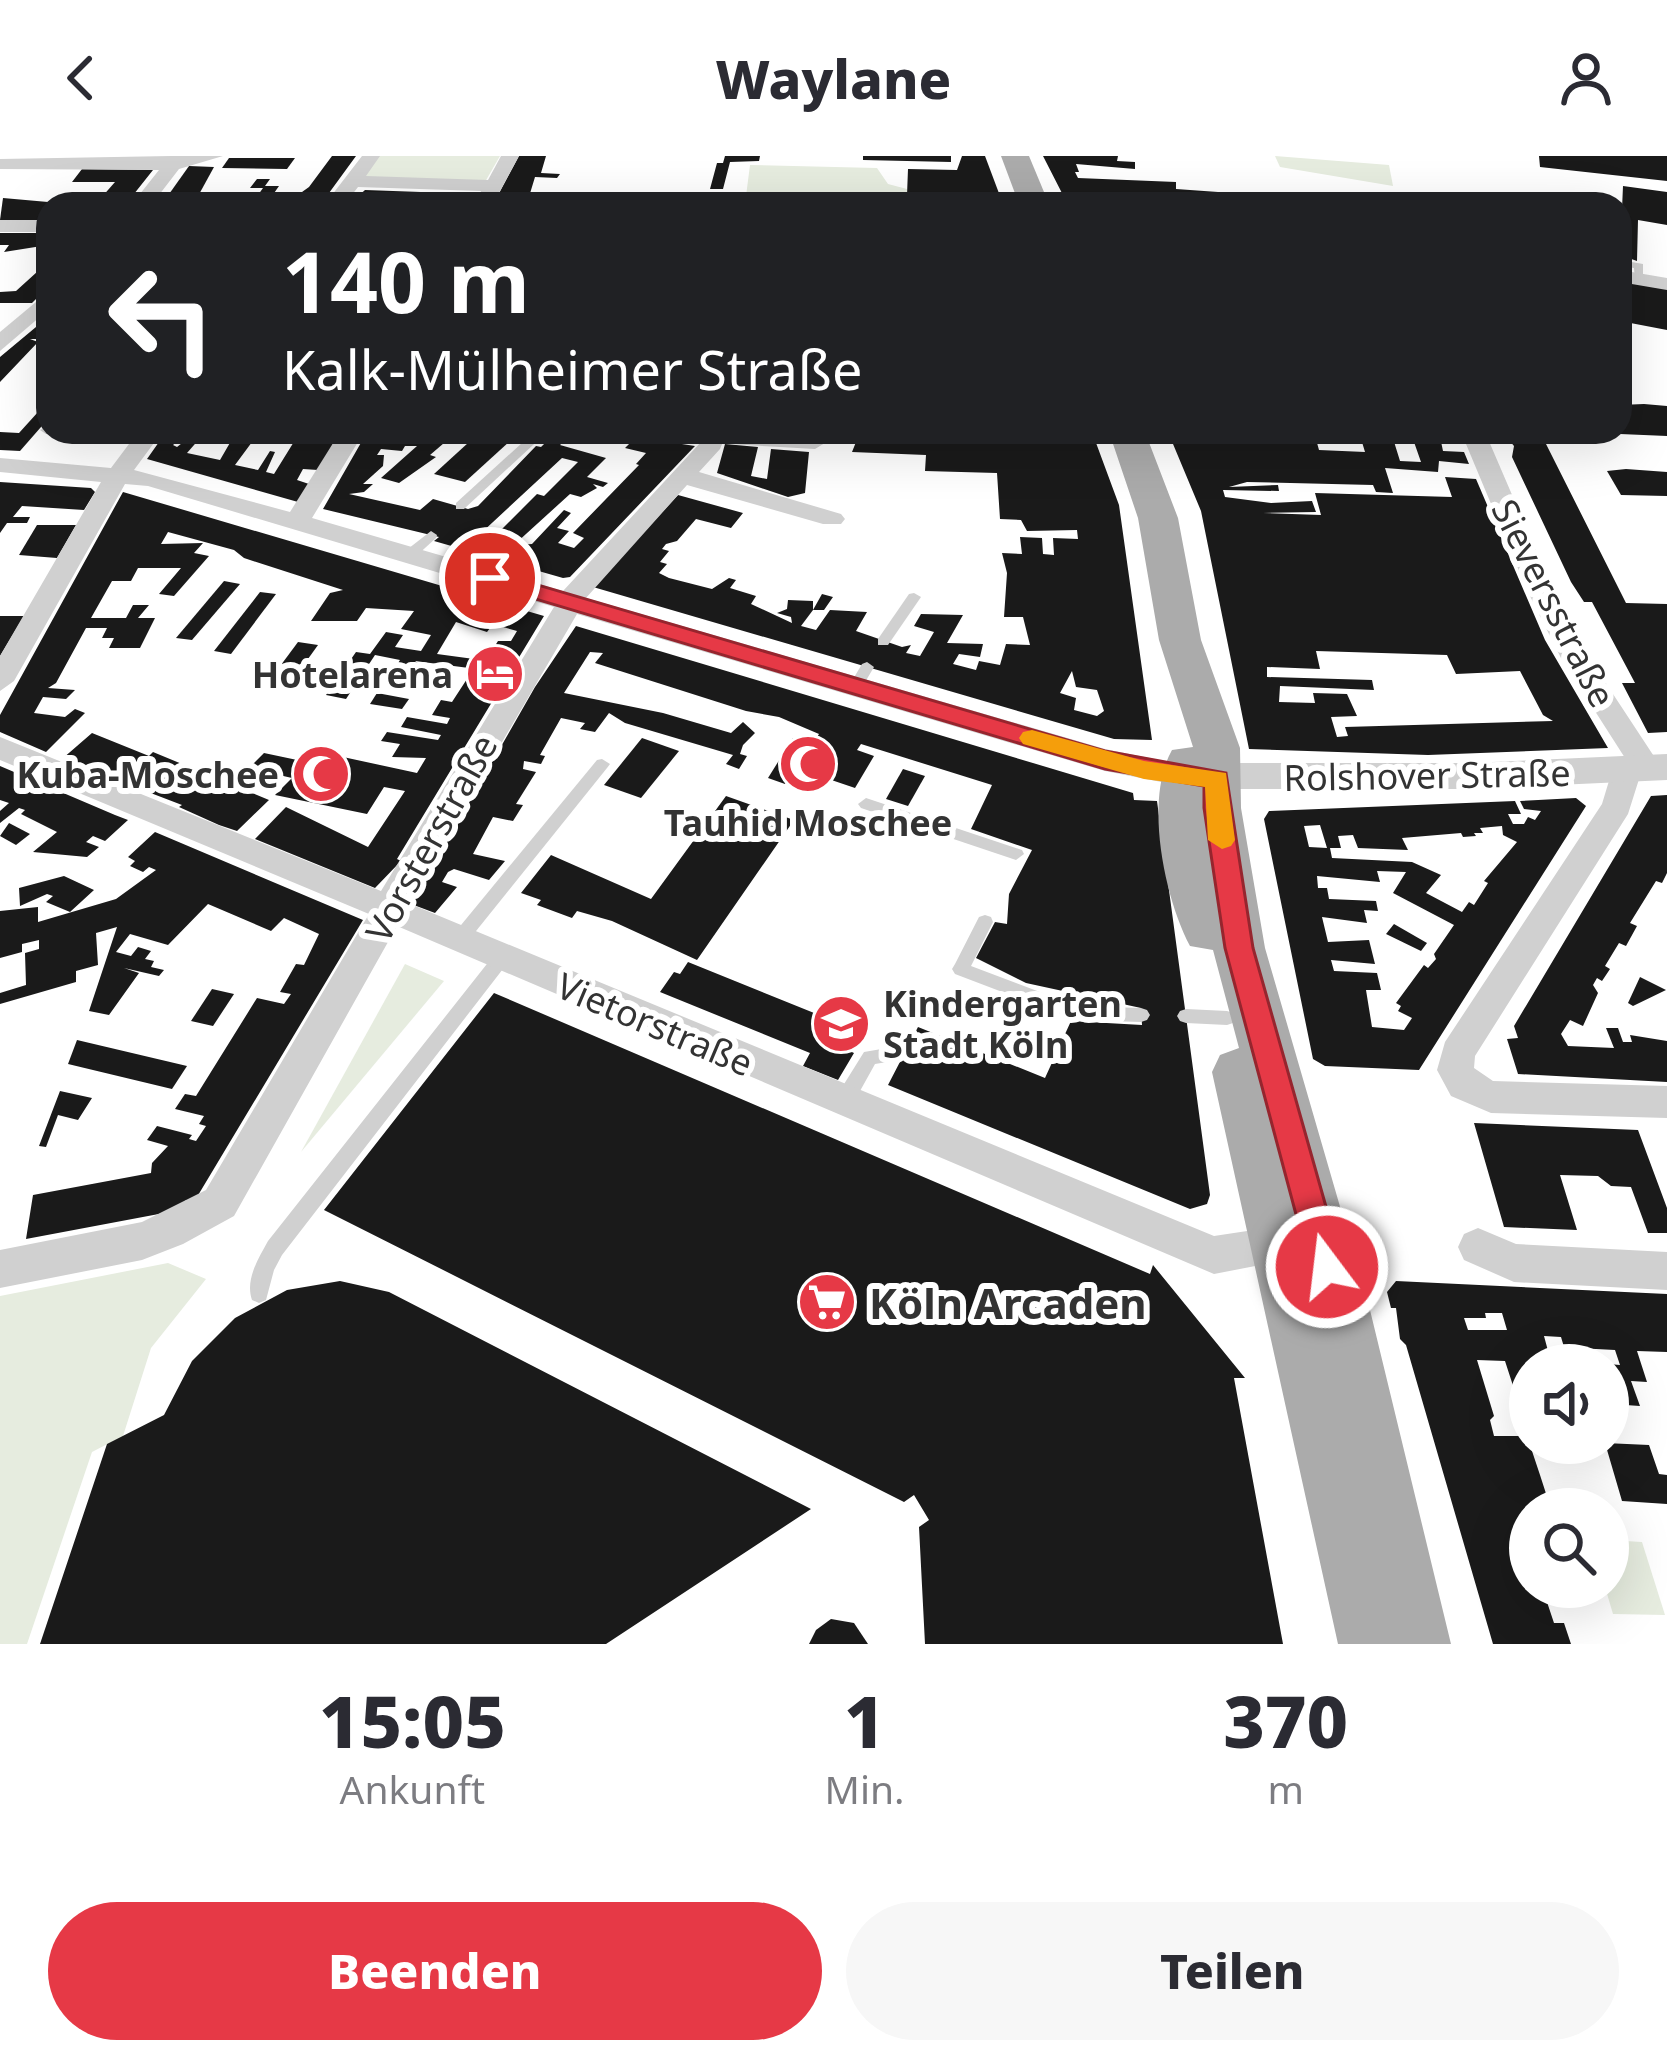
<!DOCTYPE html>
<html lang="de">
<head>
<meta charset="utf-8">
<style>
  body { margin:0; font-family:"Noto Sans",sans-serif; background:#f7f7f7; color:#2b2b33; height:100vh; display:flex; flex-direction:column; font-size:45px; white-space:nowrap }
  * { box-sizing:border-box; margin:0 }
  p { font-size:39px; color:#7c7c81 }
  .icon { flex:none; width:66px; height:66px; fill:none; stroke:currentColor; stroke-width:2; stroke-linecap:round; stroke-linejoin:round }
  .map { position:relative; height:1488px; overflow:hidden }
  .drawer { display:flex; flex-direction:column; background:#fff; flex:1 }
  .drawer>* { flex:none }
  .hud { position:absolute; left:36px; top:36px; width:1596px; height:252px; border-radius:36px; box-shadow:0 12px 48px #0002; background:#202124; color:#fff; overflow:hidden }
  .buttons { position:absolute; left:1509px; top:1188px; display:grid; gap:24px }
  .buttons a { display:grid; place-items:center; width:120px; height:120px; border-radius:50%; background:#fff; box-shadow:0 12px 48px #0002; font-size:60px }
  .pin { position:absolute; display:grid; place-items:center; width:102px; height:102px; color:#fff; margin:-51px; border:6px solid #fff; border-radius:50%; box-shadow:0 3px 12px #0007 }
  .me { position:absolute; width:132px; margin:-66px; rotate:345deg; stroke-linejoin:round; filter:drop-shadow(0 0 9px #0008) }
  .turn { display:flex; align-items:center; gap:42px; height:252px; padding:0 48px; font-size:54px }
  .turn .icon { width:156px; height:156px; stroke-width:2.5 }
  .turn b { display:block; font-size:84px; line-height:102px }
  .eta { display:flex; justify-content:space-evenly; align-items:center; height:204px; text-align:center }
  .eta b { font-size:72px; font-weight:800; line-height:84px }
  .primary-button { display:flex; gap:24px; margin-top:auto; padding:24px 48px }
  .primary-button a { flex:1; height:138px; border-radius:72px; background:#e63946; color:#fff; font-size:48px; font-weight:800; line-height:138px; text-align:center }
  .primary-button a+a { background:#f7f7f7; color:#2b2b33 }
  header { display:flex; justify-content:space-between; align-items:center; height:156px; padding:0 48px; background:#fff; font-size:54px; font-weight:800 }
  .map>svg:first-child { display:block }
  .green { fill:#e6ecdf }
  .building { fill:#1a1a1a; fill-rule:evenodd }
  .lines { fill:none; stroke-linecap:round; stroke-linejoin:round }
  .service { fill:#d0d0d0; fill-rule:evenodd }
  .minor { fill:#d0d0d0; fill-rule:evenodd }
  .tertiary { fill:#d0d0d0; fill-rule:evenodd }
  .primary { fill:#ababab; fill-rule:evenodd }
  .route { fill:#e63946; stroke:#96252e; stroke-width:3 }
  .slow { fill:#f59e0b }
  .labels { text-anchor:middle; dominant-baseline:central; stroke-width:12; stroke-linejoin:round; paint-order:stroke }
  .street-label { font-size:36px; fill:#333; stroke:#fff }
  .poi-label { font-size:36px; font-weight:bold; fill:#333; stroke:#fff; text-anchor:end }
  .near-poi-label { font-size:42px; font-weight:bold; fill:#333; stroke:#fff; text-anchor:start }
</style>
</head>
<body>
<header><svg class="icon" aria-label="back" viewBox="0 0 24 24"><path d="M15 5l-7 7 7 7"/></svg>Waylane<svg class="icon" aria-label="person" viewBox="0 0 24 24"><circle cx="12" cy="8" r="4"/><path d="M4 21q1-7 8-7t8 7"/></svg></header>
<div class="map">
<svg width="1667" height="1488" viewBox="0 0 1667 1488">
  <rect width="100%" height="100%" fill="#fff"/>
  <g class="green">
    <polygon points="378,0 500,0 485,26 363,22"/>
    <polygon points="1275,0 1389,9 1393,30 1280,11"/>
    <polygon points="750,9 877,12 888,28 907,33 907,38 864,37 862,48 745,48"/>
    <polygon points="405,808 444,825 301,996"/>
    <polygon points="168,1107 206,1123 151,1192 123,1280 92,1296 27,1488 0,1488 0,1140"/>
    <polygon points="1608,1384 1642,1386 1665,1459 1613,1458 1605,1431"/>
  </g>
  <g class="building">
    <polygon points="332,0 356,0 321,48 251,48 258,39 263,32 250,32 257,23 270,23 265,30 279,30 272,40 295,41 309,31"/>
    <polygon points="519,0 546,0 541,17 560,18 557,22 535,21 528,44 496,43"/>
    <polygon points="725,0 760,0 759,5 730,6 723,33 710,33 717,7 723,7"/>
    <polygon points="863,0 951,0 951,6 863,4"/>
    <polygon points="962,0 985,0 1003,48 902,48 902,39 907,39 908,13 957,14"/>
    <polygon points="1043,0 1118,0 1117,5 1135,6 1135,13 1076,8 1079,16 1075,16 1078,22 1176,26 1176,33 1218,36 1251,43 1250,48 1066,45"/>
    <polygon points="1539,0 1667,0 1667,25 1540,11"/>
    <polygon points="229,2 295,2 287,13 222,12"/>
    <polygon points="189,10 214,11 197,42 188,48 162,48"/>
    <polygon points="82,13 153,14 126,48 104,48 108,42 101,42 115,26 72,26"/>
    <polygon points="1623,30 1667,36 1667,69 1638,64 1637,105 1620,99"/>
    <polygon points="365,34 393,35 476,38 471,48 349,48"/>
    <polygon points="661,36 721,38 719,45 659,44"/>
    <polygon points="3,42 48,46 48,64 0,64"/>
    <polygon points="0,77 48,77 48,89 4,96 9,89 0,89"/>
    <polygon points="48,106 48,131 32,147 0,147 0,136 16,135"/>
    <polygon points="1620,125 1667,133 1667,174 1620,165"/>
    <polygon points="48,161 48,183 30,183 38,186 0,226 0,201"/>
    <polygon points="48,245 48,263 20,295 0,294 0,276 19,277"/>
    <polygon points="1644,248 1667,250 1667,280 1620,278 1620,249"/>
    <polygon points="166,276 187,276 173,289 177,291 191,280 201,281 187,297 220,304 231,285 252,286 235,309 258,314 270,295 275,296 266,316 274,318 300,276 340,276 318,314 303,313 297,324 309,328 298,346 147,303"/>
    <path d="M415,276H445L436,284L444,287L430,299L436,301L399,327L381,322L417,290H405L402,295L381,293L377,299H384L383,310L363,328H373L364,336L349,338L420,354L433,343L468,353L478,350L536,290L541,291L554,278L567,282L560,289L606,302L587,321L608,327L603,331L593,328L597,332L581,341L570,338L515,388L519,389L532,388L564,354L571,357L557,372L569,375L558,387L574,392L584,382L573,377L639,309L636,308L646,297L625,292L636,281L695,290L570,421L563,422L434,385L439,381L323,353L366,278L411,280ZM562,302L578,306L544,340L537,338L492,383L479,379Z"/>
    <polygon points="480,276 511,284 465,326 434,318"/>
    <path d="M860,276H939L938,284L966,285V280L1024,282V276H1092L1119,349L1152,584L1114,583L593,431L678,339L743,357L731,372L696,363L677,385L666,388L662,393L669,395L660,406L667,408L659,417L669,422L712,433L729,422L736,424L730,432L756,440L751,448L792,467L791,461L777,457L787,453L788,444L813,445V454L822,438L833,441L824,454H813L801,470L816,474L830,454L867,456L856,475L902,491L911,489L906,497L920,500L934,476L914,470L921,458L963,459L947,487L983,488L980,501L959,498L953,508L976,514L979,505L1000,509L1006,488L1030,489L1023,461H1004L1007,417L1002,397L1022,398L1020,381L1042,382L1043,398L1054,399L1053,382L1078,383L1077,374L1027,375L1021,364L1000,363L997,317L925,315L926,299L852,296ZM1072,515L1076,531L1097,534L1104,555L1097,560L1074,554L1076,542L1060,537Z"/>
    <path d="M1168,276H1314L1319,294L1365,296L1362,286L1378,287L1376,276H1391L1400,305L1421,306L1414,286L1432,287L1429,276H1439L1443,295L1464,296L1469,308L1439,305L1438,316L1385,312L1393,337L1376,336L1373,329L1247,326L1229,331L1278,329L1279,335L1223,334L1225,341L1271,347L1312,345L1316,356L1263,357L1321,359L1315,337L1452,341L1445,321L1476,323L1545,484L1608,592L1428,599L1249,593L1201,355ZM1316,495L1447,499L1456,518L1520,515L1543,559L1553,565L1345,571L1348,580L1337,581L1331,561L1357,560L1347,538L1313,537L1315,547L1279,546L1280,530L1374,534L1372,524L1267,521V511L1320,513Z"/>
    <polygon points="1502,276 1547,276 1550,284 1545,286 1626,447 1667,448 1667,576 1648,577 1622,527 1635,527 1592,446 1584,446 1571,426 1512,301 1514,290"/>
    <polygon points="725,288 758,291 751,320 767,323 771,293 809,296 805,337 788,341 717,317"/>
    <polygon points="1626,313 1667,316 1667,340 1621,339 1607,315"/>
    <polygon points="0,326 91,332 95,336 84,354 22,350 13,361 30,361 27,367 7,367 0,377"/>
    <polygon points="123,336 544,460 397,703 401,705 375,732 255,683 286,651 368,691 405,635 384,631 367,658 275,639 292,622 249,612 264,597 335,612 343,601 417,617 426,602 392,601 400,588 381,585 387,576 438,584 441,579 401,571 407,561 447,568 450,562 432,559 441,544 452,546 480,503 486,504 498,485 511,485 517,475 493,468 487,476 456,466 437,498 474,503 469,512 415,505 419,508 407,528 387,524 400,504 375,499 346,543 326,539 356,496 370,498 386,476 403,479 395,491 421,495 431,479 401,473 414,455 366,452 357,465 311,465 330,437 343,434 244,402 234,394 168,376 161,388 203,387 194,397 209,400 174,440 159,438 181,412 138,412 131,425 112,425 91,462 126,462 133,449 149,449 138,462 155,462 140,492 109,492 114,482 102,482 107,472 86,472 56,527 48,532 75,534 66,543 43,541 34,557 65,561 75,553 85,557 46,596 0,576 0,559"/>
    <polygon points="37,369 76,369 57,402 19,399"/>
    <polygon points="224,425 240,428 192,484 176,482"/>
    <polygon points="260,436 276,438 231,498 214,495"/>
    <polygon points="0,460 24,460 0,500"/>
    <polygon points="576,470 1133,637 1134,644 1157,645 1210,1039 1207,1048 1190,1053 888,929 918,871 1045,922 1071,865 1142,869 1141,852 1026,827 976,802 995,766 1007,768 1009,738 1032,694 971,673 992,629 861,588 857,594 874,600 855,632 796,612 785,628 768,622 793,582 812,589 819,578 779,561 746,555 595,507 603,497 590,496 564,537 663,557 731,577 743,566 755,577 743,589 740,598 747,600 739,613 726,608 733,599 625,567 609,557 595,576 580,573 585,567 561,562 540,599 545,600 541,608 524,605 523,613 536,616 516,648 523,649 513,665 493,661 473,698 505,705 489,724 454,713 448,716 442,726 457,731 435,757 411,748 535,531"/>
    <polygon points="298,486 318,489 295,521 275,517"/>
    <polygon points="377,537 409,543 402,553 370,548"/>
    <polygon points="92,577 149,600 153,596 269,644 237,675 219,669 179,651 182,649 62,603"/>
    <polygon points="642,582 679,595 641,642 604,629"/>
    <polygon points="0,610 115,659 128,664 105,685 93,680 86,686 99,691 87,701 33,696 57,676 21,658 25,654 19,652 0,667 0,655 9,647 0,644"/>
    <polygon points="903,613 925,620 908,650 886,643"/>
    <polygon points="1667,639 1667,717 1662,727 1656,725 1630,767 1637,770 1626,790 1619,787 1605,810 1610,813 1602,825 1597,822 1593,829 1598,837 1583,870 1570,864 1561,878 1568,890 1614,892 1606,872 1618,872 1623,886 1632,886 1630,879 1667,885 1667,926 1518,918 1507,883 1518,882 1514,870 1651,640"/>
    <polygon points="726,640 794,664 697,804 612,765 577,755 572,762 537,749 541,744 521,737 551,699 651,743"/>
    <path d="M1576,642L1586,650L1419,914L1325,910L1313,903L1264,663L1269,655L1515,645L1521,658H1508L1513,668H1524L1528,661L1535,664L1541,655L1524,653L1520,645ZM1320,669L1327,692L1309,691L1304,670ZM1502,670L1503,679L1517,686L1484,725L1488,727L1474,749L1469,746L1462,756L1426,737L1441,719L1412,706L1332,702L1330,692H1341L1338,680L1353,679L1358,692L1408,694L1402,682L1461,677L1463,681L1476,680L1474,677H1483L1480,672ZM1377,715L1406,716L1393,737L1454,769L1434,798L1436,803L1428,812L1424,809L1396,847L1401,850L1398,855L1412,862L1404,874L1372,871L1366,834H1381L1377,817L1334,815L1331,804L1375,808L1369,784L1328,786L1322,761L1367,767L1364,754L1378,755L1376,745L1329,743L1327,732H1318L1317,720L1380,726Z"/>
    <polygon points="9,667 30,678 16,689 0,680"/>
    <polygon points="155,676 363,764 194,1046 186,1044 180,1054 26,1083 33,1039 151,1017 152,1007 168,990 147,984 157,970 192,979 189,983 196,985 206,970 199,968 204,960 175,953 185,938 196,940 257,842 284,848 291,838 280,836 296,808 304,809 319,778 284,762 271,775 208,748 168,789 130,778 116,796 131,800 138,791 151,795 145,803 154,805 151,811 164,814 159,820 124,812 139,817 109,859 89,855 117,771 96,777 98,809 76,815 76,826 0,848 0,837 26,829 25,797 39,793 39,784 22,788 22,796 0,802 0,755 38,751 38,766 116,743 156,714 149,711 143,716 130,710 135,705 128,701"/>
    <polygon points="64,720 94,734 70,756 46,746 53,740 47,738 20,750 19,732"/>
    <polygon points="1394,768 1427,787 1421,795 1386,778"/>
    <polygon points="688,806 829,863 842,844 862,852 846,882 835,882 832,887 854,897 838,924 803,910 810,897 660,836 674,816 680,818"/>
    <polygon points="1640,821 1666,834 1633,850 1628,847"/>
    <polygon points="212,833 234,838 213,870 191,865"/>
    <polygon points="494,837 1150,1118 1153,1109 1245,1222 1234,1222 1283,1488 925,1488 919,1371 929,1364 914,1339 904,1346 324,1054"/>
    <polygon points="77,884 187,910 172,933 68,908"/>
    <polygon points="60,935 92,942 78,964 58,959 46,991 39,990"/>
    <polygon points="1474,967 1638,974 1667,1052 1667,1077 1648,1077 1631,1031 1611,1030 1598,1020 1560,1019 1577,1074 1504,1071"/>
    <polygon points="340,1125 389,1136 811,1353 606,1488 40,1488 107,1288 164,1259 192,1205 235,1162 287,1134"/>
    <path d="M1396,1125L1667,1138V1196L1637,1195L1647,1226L1631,1225L1640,1250L1611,1248L1608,1208L1620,1209L1615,1194L1577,1192L1582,1209H1557L1553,1194L1564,1191L1561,1181L1544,1180L1551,1206L1530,1209L1529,1279L1505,1205L1477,1204L1494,1260L1490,1264L1494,1280H1527L1540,1319L1551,1353H1530V1431H1542L1554,1467H1564L1571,1488H1493L1406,1189L1400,1183L1396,1152H1391L1387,1136ZM1485,1157H1502L1507,1174H1468L1464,1162H1486Z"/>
    <polygon points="1605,1287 1649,1289 1659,1318 1667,1319 1667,1348 1622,1345"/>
    <polygon points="831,1463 854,1467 868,1488 809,1488 816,1474"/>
  </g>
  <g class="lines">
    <g class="service">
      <polygon points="1620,104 1643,108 1643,125 1635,125 1634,112 1620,110"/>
      <polygon points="48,270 48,276 52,277 46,278 40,274"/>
      <polygon points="77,276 139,276 152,280 146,284 83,280"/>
      <polygon points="534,276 547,276 464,353 456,353 456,347"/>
      <polygon points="829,276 843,276 815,293 713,287 707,283 713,279 813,285"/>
      <polygon points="431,375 437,379 436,382 414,402 404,402 404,396"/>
      <polygon points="914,437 921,441 888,489 878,489 878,483 909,438"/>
      <polygon points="867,506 874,511 861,533 851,533 849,530 862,508"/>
      <polygon points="602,603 610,608 607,612 464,790 452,790 450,785 452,780 597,604"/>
      <polygon points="866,642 1022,694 1024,698 1016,704 861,652 858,648"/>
      <polygon points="985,759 991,761 993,766 971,810 1077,850 1141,852 1147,854 1150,859 1147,864 1141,866 1076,864 955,818 952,813 955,808 979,761"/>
      <path d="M500,797L506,799L509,804L506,809L282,1099L274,1114L266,1144L259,1147L252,1144C245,1124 258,1103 268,1085L494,799Z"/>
      <polygon points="1186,853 1227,855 1233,857 1236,862 1233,867 1227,869 1186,867 1180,865 1177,860 1180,855"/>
      <polygon points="899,890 905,893 908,898 905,903 875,908 850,953 843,955 836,953 834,947 836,941 864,896"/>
      <path d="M1331,1070L1368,1073L1371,1080L1368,1087C1356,1091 1336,1090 1324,1086L1321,1079L1324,1072Z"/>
    </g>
    <g class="minor">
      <polygon points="171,0 223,0 179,13 152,48 132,48 159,14 0,13 0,3"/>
      <polygon points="362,0 380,0 366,20 488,24 501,0 519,0 493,48 477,48 481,35 358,31 345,48 325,48"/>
      <rect x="0" y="64" width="48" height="12"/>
      <polygon points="1620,114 1667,122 1667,134 1620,126"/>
      <polygon points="48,136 48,154 0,195 0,176"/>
      <polygon points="138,276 162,276 134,314 290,356 340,276 364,276 312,362 563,435 701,286 703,276 727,276 720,293 699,316 841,358 845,363 841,368 823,368 687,329 586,442 1105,593 1198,612 1202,620 1198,628 1187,631 1105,615 577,458 408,747 1214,1080 1293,1068 1307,1074 1313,1087 1307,1100 1214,1118 397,770 234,1060 183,1088 142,1104 0,1132 0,1094 142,1066 206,1034 369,758 0,604 0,581 381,735 554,451 148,330 125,328 14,525 0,535 0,500 101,326 0,316 0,302 111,312"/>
      <polygon points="1461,276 1485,276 1553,434 1588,500 1661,611 1657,619 1640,620 1628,658 1475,900 1474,912 1493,925 1667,930 1667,962 1491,957 1451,940 1437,914 1445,886 1602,648 1615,605 1625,602 1561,502 1527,434"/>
      <polygon points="1478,1072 1516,1088 1667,1096 1667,1134 1514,1126 1464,1104 1458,1091 1464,1078"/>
    </g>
    <polygon class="tertiary" points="1667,598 1667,624 1470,633 1187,633 1174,629 1169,620 1174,611 1187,607 1470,607"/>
    <g class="primary">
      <polygon points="1001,0 1029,0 1049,48 1019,48"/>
      <path d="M1109,276H1145L1178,362L1201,484L1240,592L1241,652L1265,792L1370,1154L1451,1488H1338L1212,916L1220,899L1239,892L1213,794L1190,790C1164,741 1144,643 1172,594L1193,591L1159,484L1138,362Z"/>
    </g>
  </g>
  <polygon class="route" points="490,415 1105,595 1226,617 1253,792 1343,1111 1338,1122 1327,1127 1315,1122 1310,1111 1225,792 1204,652 1204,630 1105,613 482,427 482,417"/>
  <polygon class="slow" points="1032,574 1144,605 1226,617 1235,684 1231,690 1222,693 1208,684 1205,631 1144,623 1023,588 1019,582 1023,576"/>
  <defs>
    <g id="hotel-disc" transform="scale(3)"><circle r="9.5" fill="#e63946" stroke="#fff"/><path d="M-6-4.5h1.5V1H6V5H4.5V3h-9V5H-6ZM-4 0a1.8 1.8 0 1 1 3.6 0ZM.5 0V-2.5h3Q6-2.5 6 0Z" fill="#fff"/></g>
    <g id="mosque-disc" transform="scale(3)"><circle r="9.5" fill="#e63946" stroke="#fff"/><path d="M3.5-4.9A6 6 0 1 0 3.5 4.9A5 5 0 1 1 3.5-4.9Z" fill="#fff"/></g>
    <g id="school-disc" transform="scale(3)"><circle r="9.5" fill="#e63946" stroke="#fff"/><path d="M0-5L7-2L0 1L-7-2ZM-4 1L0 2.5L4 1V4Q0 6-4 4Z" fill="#fff"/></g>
    <g id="supermarket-disc" transform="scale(3)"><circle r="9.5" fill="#e63946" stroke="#fff"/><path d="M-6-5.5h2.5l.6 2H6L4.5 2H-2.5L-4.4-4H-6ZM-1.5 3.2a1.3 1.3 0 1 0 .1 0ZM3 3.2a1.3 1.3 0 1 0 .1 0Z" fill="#fff"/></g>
  </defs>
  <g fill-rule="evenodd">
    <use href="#hotel-disc" x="495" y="518"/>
    <use href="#mosque-disc" x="808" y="608"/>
    <use href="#mosque-disc" x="321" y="618"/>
    <use href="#school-disc" x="841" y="868"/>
    <use href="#supermarket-disc" x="827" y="1146"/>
  </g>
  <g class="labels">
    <g class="street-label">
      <text transform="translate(1554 447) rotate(63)">Sieversstraße</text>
      <text transform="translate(1427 619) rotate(-1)">Rolshover Straße</text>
      <text transform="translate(431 682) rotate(-61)">Vorsterstraße</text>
      <text transform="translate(655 868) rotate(23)">Vietorstraße</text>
    </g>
    <g class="poi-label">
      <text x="453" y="518">Hotelarena</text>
      <text x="279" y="618">Kuba-Moschee</text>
      <text x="808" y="666" text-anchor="middle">Tauhid Moschee</text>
      <text x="883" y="847" text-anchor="start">Kindergarten<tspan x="883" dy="41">Stadt Köln</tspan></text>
    </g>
    <g class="near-poi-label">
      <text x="869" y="1146">Köln Arcaden</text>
    </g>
  </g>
</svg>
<div class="buttons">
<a><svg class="icon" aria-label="sound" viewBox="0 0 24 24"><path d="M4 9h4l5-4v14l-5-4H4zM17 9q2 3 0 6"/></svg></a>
<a><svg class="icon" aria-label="search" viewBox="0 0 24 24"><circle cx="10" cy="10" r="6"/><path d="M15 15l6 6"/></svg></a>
</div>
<div class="pin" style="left:490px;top:422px;background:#d93025"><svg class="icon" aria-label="arrive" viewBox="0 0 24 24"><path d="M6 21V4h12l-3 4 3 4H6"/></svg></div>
<svg class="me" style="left:1327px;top:1111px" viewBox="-20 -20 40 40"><circle r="17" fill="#e63946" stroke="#fff" stroke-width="3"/><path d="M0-11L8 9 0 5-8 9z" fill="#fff"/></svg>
<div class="hud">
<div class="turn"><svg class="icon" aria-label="left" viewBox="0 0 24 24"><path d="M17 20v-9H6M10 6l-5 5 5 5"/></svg><div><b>140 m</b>Kalk-Mülheimer Straße</div></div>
</div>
</div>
<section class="drawer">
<div class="eta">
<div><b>15:05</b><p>Ankunft</p></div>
<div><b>1</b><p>Min.</p></div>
<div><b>370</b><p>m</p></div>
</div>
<div class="primary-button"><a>Beenden</a><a>Teilen</a></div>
</section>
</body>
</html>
